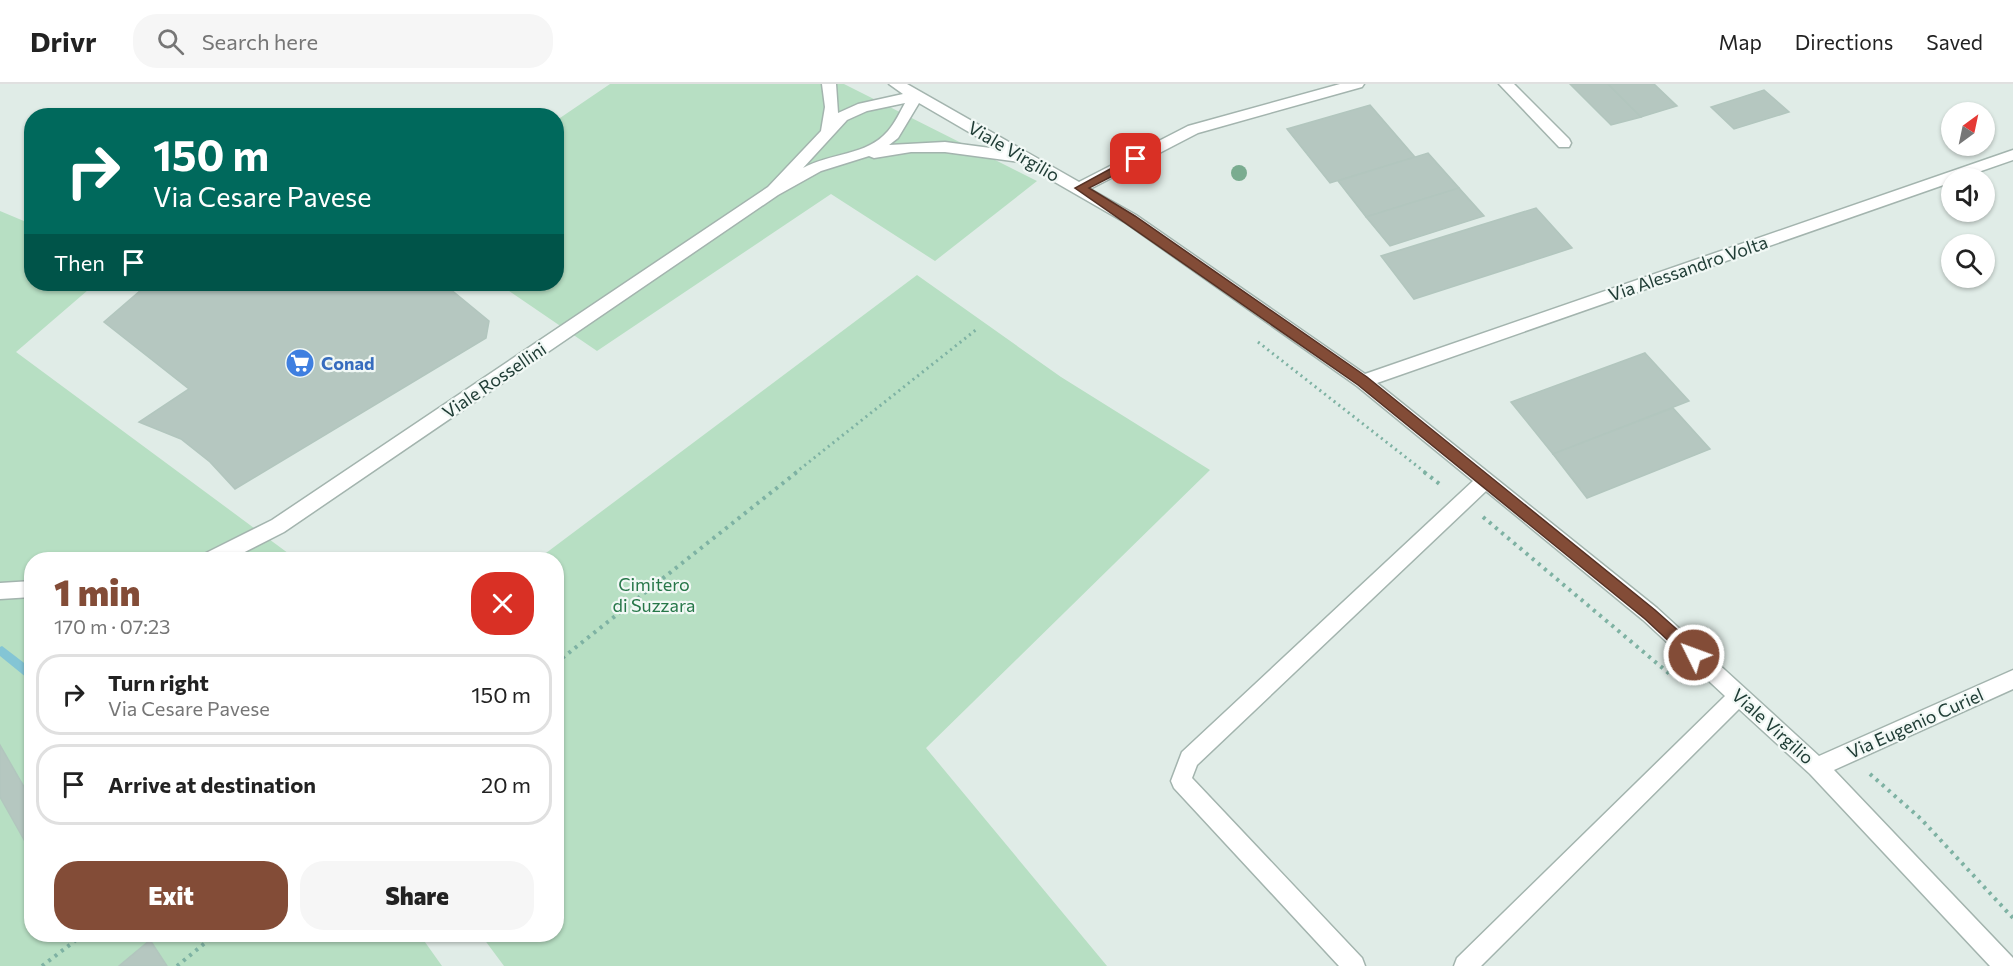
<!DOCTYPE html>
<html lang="en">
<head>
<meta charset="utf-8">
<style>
  body { margin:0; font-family:Commissioner,sans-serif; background:#f6f6f6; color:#222; height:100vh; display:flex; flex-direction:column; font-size:22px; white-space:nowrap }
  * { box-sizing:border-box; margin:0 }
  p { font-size:20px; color:#767676 }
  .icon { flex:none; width:33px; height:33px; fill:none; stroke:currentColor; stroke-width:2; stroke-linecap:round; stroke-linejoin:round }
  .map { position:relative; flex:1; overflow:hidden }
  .side { position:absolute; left:24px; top:468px; width:540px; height:390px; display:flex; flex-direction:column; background:#fff; border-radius:24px; box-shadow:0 2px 4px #0004 }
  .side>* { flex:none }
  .top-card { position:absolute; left:24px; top:24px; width:540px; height:183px; border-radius:24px; box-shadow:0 2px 4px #0004; background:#00695c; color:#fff; overflow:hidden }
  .needle { width:39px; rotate:33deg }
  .buttons { position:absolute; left:1941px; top:18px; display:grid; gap:12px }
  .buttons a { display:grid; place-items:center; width:54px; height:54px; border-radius:50%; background:#fff; box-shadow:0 2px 4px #0004; font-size:30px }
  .pin { position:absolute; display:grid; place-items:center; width:51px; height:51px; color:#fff; margin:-26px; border-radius:12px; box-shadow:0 3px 9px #0006 }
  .me { position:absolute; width:66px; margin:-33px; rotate:312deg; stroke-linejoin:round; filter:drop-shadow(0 0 4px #0008) }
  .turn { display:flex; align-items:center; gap:21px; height:126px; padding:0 30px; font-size:27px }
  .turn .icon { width:78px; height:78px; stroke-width:2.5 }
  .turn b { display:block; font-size:42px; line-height:51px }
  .then { display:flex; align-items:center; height:57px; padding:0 30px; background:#0003; gap:12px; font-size:22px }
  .round { display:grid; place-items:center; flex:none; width:63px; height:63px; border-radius:24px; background:#f6f6f6 }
  .head { display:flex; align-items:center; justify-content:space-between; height:102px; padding:0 30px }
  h1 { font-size:36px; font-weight:800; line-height:45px; color:#834c37 }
  .primary-button { display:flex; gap:12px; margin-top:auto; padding:12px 30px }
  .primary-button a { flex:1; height:69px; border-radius:24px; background:#834c37; color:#fff; font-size:24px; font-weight:800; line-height:69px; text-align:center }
  .primary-button a+a { background:#f6f6f6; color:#222 }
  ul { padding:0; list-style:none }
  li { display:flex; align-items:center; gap:18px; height:81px; margin:0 12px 9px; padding:0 18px; border:3px solid #e0e0e0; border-radius:24px }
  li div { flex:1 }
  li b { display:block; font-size:22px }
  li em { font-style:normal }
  header { display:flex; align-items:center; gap:36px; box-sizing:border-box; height:84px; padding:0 30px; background:#fff; border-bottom:2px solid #e0e0e0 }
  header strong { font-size:28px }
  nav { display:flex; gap:33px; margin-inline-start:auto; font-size:21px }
  .search { width:420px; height:54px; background:#f6f6f6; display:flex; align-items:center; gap:15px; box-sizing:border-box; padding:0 21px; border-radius:24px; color:#767676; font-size:22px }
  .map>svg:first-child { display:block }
  .green { fill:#b7dfc3 }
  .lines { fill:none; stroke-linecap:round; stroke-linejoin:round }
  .stream { fill:#84c5d5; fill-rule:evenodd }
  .building { fill:#b5c7c0; stroke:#b2c6be; stroke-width:1.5 }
  .minor-casing { stroke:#a3b4ae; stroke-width:3 }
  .path-far1 { stroke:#7eb2a3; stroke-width:3; stroke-dasharray:2 4; stroke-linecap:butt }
  .path { stroke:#7eb2a3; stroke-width:4; stroke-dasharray:3 5; stroke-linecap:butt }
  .minor { fill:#fff; fill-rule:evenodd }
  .tree { fill:#7aac90 }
  .route { fill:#834c37; stroke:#553124; stroke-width:1.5 }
  .labels { text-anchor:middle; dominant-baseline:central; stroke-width:4.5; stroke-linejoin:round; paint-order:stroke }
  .street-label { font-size:18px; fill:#203d36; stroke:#f1f8f5 }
  .shop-label { font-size:18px; font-weight:bold; fill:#366cbe; stroke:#f1f8f5; text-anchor:start }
  .park-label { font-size:18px; fill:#277749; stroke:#f1f8f5 }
</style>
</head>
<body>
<header>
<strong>Drivr</strong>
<div class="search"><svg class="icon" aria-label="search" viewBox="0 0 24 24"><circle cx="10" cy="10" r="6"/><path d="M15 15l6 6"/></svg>Search here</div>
<nav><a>Map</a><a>Directions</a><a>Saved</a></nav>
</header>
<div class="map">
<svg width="2013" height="882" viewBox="0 0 2013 882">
  <rect width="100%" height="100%" fill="#e0ece7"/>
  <g class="green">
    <polygon points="610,0 844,0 1037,97 935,177 831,110 597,267 499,200 556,200 557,36"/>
    <polygon points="0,127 31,140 32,200 95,200 16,268 296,475 32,476 32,850 420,851 442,882 0,882"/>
    <polygon points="917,191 1061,293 1210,386 926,664 1107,882 504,882 481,851 556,850 556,476 538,475"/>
  </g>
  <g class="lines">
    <polygon class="stream" points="2,562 32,585 32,598 0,572 0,563"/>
  </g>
  <g class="building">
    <polygon points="1570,0 1608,0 1641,33 1611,41"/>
    <polygon points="1608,0 1654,0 1677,22 1641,33"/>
    <polygon points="1764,6 1789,28 1734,45 1711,23"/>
    <polygon points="1370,21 1415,73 1330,99 1287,45"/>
    <polygon points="1428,69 1459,104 1366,133 1338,97"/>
    <polygon points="1459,104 1484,132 1390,162 1366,133"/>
    <polygon points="1536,124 1572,164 1414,215 1381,172"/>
    <polygon points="148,200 444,200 489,237 486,254 235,405 210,378 181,355 139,338 189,305 104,238"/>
    <polygon points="1645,269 1689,317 1553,370 1511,318"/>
    <polygon points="1673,324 1710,365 1587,414 1553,370"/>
    <polygon points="0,661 32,717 32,770 0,713"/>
    <polygon points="150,856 167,882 119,882"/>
  </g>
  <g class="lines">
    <g class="minor-casing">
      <g id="minor">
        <path d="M822,0H836L838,29L858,20L903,10L889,0H907L1079,98L1188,42L1340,0H1364L1362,3L1198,49L1090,105L1136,131L1365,290L2013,66V76L1961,94H1952V98L1377,299L1657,524L1819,672L2013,586V605L1834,686L2013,874V882H1990L1810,690L1739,625L1481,882H1454L1457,874L1725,612L1643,536L1486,407L1197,681L1192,694L1362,874L1365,882H1339L1174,704L1171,697L1182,668L1473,397L1357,302L1126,139L1020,78L945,68H911L874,74L869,72L821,87L778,111L284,448L229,476H201L204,470L272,436L768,103L821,47L825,23ZM905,19C900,28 895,39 888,47C867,72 829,69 803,84L847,36L867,27ZM919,19L998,65L945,58L889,61L898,54Z"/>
        <polygon points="1499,0 1514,0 1569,55 1571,59 1569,63 1559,63"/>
        <polygon points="32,497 32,513 0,515 0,499"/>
      </g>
    </g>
    <g class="path-far1">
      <polyline points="1258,258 1426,389"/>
      <polyline points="795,389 977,245"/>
    </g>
    <g class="path">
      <polyline points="1424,388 1441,401"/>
      <polyline points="1483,433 1672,592"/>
      <polyline points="556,579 797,388"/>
      <polyline points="1870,690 1921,735 2013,834"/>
      <polyline points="42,882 84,850"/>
      <polyline points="177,882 216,850"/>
    </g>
    <use href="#minor" class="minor"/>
  </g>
  <circle class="tree" cx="1239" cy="89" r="8"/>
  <polygon class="route" points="1136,71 1141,75 1140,78 1089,104 1135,132 1367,293 1655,526 1700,566 1702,571 1700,576 1689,576 1645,535 1358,301 1075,104"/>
  <defs>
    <g id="supermarket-disc" transform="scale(1.5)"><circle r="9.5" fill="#3f7fe0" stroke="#f1f8f5"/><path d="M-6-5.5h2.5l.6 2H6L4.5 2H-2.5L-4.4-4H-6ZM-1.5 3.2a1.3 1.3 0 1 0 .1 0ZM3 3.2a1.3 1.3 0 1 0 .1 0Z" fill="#fff"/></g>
  </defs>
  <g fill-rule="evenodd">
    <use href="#supermarket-disc" x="300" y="279"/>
  </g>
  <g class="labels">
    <g class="street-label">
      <text transform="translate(1014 67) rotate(30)">Viale Virgilio</text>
      <text transform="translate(1688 184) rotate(-19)">Via Alessandro Volta</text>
      <text transform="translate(494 296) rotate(-34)">Viale Rossellini</text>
      <text transform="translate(1915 639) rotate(-24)">Via Eugenio Curiel</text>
      <text transform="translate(1773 642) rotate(42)">Viale Virgilio</text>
    </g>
    <g class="shop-label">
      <text x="321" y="279">Conad</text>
    </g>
    <g class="park-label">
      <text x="654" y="500">Cimitero<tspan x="654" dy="21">di Suzzara</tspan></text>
    </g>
  </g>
</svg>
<div class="buttons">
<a><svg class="needle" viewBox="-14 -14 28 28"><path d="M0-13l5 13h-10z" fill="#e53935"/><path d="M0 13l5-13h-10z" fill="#767676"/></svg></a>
<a><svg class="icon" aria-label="sound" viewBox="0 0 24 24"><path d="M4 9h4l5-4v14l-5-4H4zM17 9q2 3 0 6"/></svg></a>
<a><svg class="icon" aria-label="search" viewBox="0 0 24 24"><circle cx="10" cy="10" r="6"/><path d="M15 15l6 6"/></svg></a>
</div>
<div class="pin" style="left:1136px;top:75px;background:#d93025"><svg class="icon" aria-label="arrive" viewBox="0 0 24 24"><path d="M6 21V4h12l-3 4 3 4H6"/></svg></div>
<svg class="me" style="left:1694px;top:571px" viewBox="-20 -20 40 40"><circle r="17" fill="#834c37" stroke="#fff" stroke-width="3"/><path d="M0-11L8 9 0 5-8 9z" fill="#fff"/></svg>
<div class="top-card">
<div class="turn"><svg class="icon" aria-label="right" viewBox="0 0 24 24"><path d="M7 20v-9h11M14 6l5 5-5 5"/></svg><div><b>150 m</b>Via Cesare Pavese</div></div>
<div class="then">Then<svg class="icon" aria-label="arrive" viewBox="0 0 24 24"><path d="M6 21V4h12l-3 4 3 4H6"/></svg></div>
</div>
<section class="side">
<div class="head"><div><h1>1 min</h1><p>170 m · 07:23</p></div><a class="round" style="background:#d93025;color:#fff"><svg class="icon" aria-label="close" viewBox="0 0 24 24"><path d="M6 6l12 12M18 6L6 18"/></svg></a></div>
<ul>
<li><svg class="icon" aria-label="right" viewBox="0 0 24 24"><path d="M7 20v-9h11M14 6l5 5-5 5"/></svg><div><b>Turn right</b><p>Via Cesare Pavese</p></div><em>150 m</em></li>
<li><svg class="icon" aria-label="arrive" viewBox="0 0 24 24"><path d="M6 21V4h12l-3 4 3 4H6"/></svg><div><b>Arrive at destination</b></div><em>20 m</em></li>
</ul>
<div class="primary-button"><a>Exit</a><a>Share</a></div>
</section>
</div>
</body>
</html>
